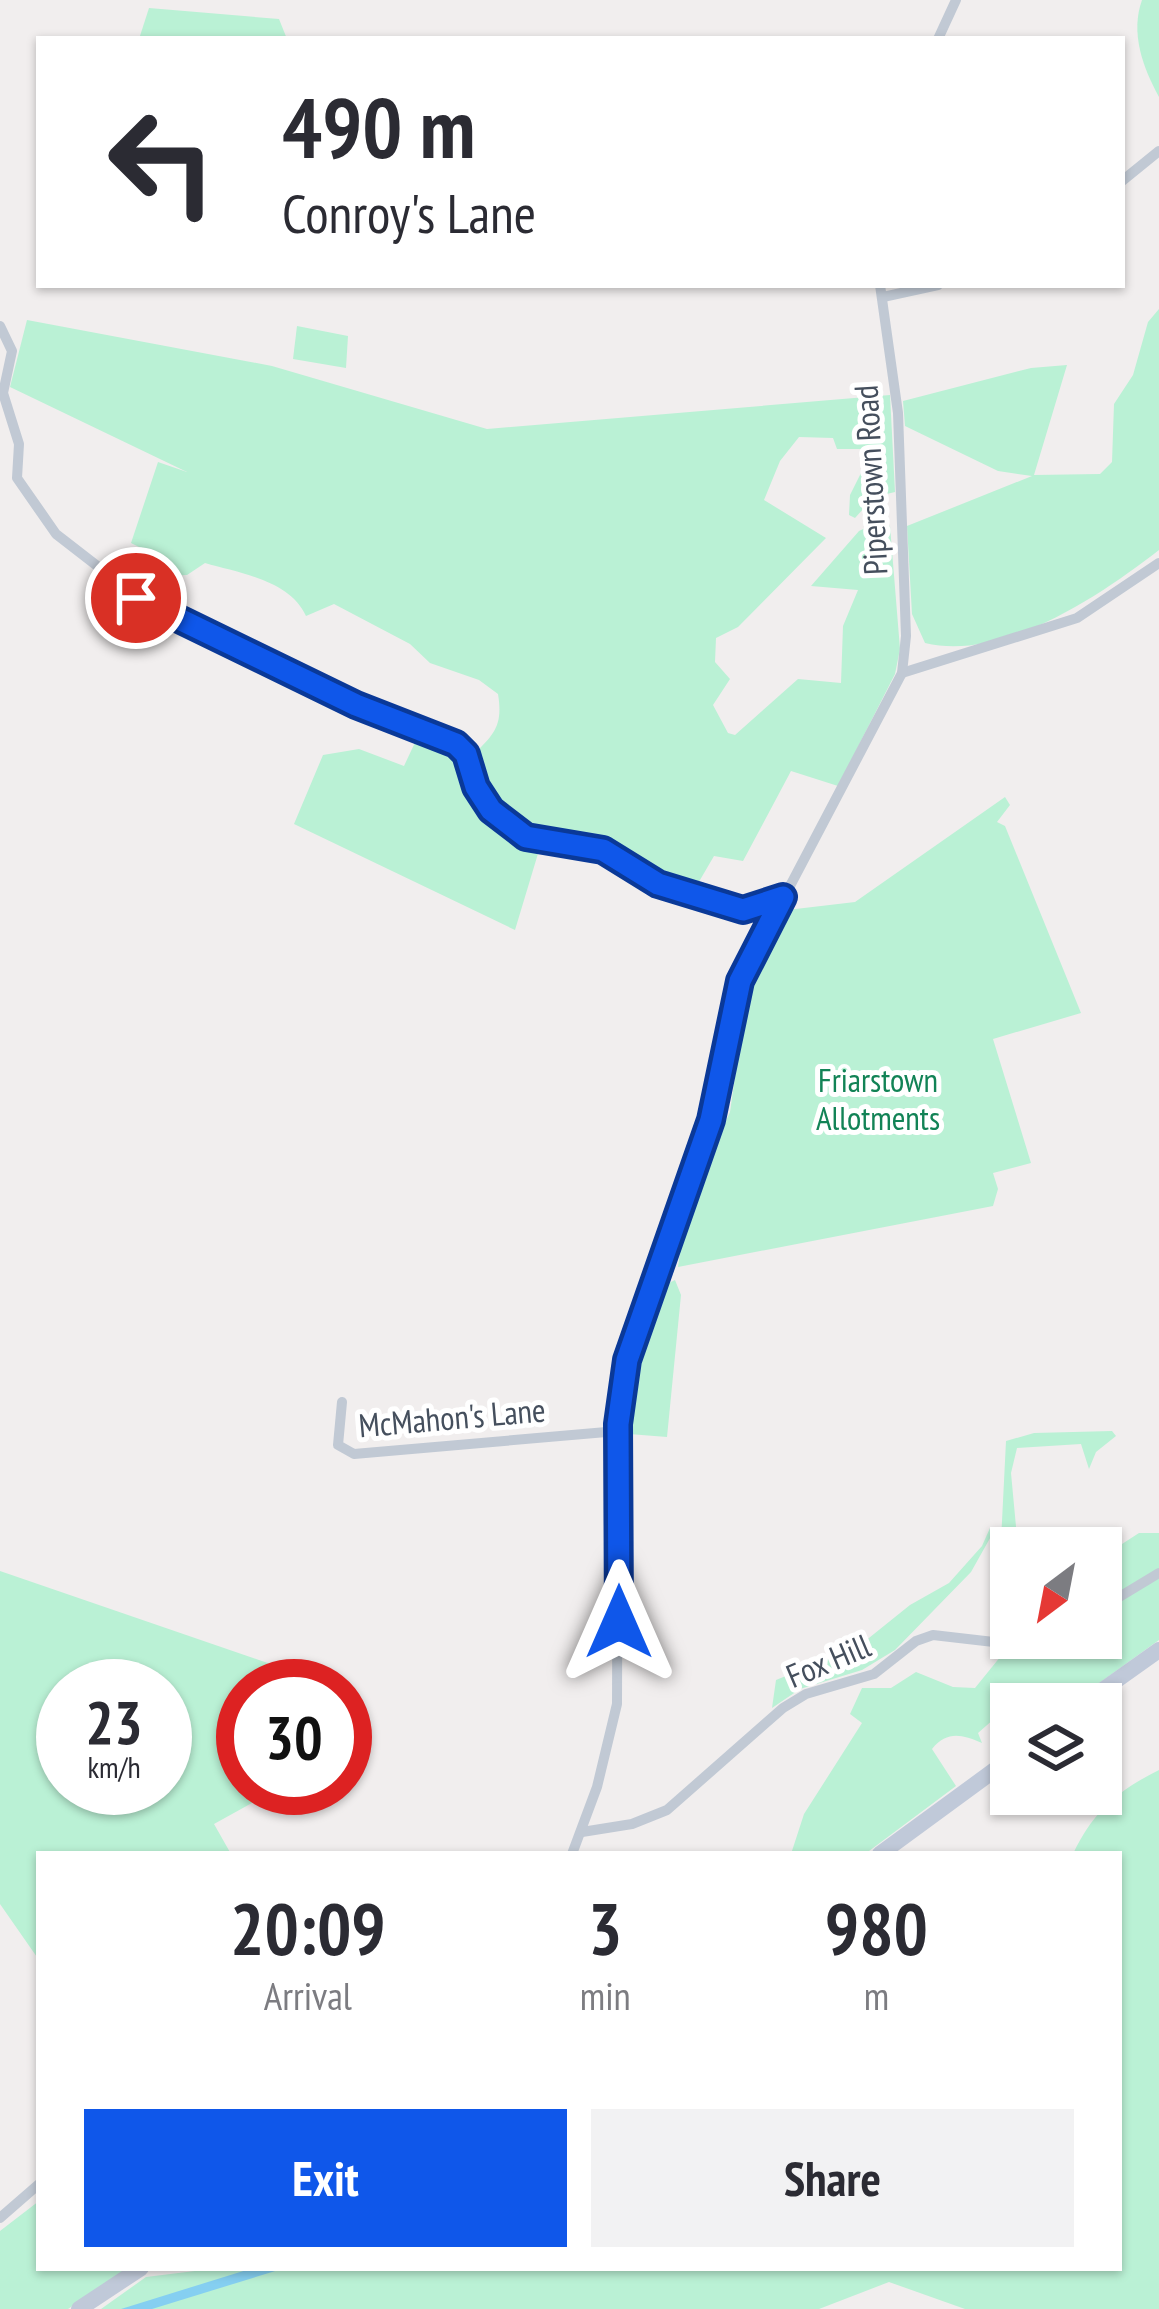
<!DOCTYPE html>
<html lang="en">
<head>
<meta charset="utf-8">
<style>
  body { margin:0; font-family:"PT Sans Narrow",sans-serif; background:#f2f2f3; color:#2b2b33; height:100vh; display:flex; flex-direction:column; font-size:45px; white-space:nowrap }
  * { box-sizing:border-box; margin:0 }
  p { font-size:39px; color:#7c7c81 }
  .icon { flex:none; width:66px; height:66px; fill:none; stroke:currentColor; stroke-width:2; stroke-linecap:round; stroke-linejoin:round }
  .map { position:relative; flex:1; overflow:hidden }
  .side { position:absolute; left:36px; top:1851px; width:1086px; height:420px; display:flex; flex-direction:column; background:#fff; border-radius:0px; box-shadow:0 3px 9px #0004 }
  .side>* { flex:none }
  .banner { position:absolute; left:36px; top:36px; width:1089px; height:252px; border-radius:0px; box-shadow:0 3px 9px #0004; background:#fff; color:#2b2b33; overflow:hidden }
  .needle { width:78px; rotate:212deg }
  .tools { position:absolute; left:990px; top:1527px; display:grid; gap:24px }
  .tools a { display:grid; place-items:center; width:132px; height:132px; border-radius:0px; background:#fff; box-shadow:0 3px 9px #0004; font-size:60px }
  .speed { position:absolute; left:36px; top:1659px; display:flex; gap:24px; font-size:60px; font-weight:700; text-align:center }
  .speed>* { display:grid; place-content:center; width:156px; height:156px; border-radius:50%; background:#fff; box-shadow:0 3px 9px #0004; line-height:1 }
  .speed small { font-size:30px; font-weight:400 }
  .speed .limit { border:18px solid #d22; background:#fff; color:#111 }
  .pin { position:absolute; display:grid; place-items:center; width:102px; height:102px; color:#fff; margin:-51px; border:6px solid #fff; border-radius:50%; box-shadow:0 3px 12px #0007 }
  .me { position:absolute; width:132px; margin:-66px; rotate:0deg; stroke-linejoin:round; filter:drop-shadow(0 0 9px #0008) }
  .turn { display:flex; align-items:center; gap:42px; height:252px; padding:0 48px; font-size:54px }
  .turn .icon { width:156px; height:156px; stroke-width:2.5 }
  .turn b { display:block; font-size:84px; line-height:102px }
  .eta { display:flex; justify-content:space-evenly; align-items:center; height:204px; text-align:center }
  .eta b { font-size:72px; font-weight:600; line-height:84px }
  .button { display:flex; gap:24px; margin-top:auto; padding:24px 48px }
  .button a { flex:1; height:138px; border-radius:0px; background:#0f57ea; color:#fff; font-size:48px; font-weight:600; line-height:138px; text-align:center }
  .button a+a { background:#f2f2f3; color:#2b2b33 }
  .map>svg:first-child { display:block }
  .green { fill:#baf1d5; fill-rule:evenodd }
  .water { fill:#85cff1 }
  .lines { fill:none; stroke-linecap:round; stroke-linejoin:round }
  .street { stroke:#c1c9d4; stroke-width:10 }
  .secondary { stroke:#c0c9d9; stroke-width:16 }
  .route-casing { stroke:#0a3998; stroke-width:30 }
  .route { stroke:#0f57ea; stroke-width:21 }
  .labels { text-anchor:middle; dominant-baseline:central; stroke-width:10; stroke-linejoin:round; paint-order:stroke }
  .street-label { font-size:33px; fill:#454f5d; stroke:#fff }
  .park-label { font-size:33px; fill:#128356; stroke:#fff }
</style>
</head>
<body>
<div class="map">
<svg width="1159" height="2309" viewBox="0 0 1159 2309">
  <rect width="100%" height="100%" fill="#f1eeee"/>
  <g class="green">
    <path d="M1142,0H1159V97C1143,68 1130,33 1142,0Z"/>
    <polygon points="149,8 279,19 287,39 139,39"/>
    <path d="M1159,309V550C1101,595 1003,662 925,643L912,614L907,526L1032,476L998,471L905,426L903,401L1031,368L1067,365L1034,475L1100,474L1112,462L1114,404L1133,375L1148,322Z"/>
    <path d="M27,320L272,366L487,429L890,395L895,492L874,497L855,518L849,515L850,495L867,461L862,449H837L833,438L799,437L780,461L764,500L826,538L738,627L716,638L715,662L730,679L713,705L728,733L735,735L798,679L841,683L843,626L858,590L811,586L859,531L878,522L890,526L900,649L895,674L838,786L791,771L743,861L714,856L693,892C657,879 639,860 609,847C591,839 572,841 553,839C509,833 482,794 473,755C495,734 503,725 498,694L479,680L430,663L410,644L334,604L306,616C290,580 239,573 205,563L187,575L163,576L143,549L131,543L158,462L187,472L10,387Z"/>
    <polygon points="297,326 348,336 346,368 293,359"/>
    <polygon points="419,734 459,753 465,768 463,786 470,786 523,841 540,847 515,930 294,824 323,755 359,749 404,766"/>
    <polygon points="1005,797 1010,805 997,822 1005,826 1081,1013 993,1039 1031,1163 993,1173 998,1189 993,1206 678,1267 686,1210 730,1112 748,985 787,910 855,902"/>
    <polygon points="675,1280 681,1295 667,1437 629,1434 642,1346 659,1288"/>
    <polygon points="1112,1431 1116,1436 1096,1452 1089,1469 1081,1444 1017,1448 1011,1473 1018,1548 1011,1548 1011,1583 1008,1566 1000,1561 1006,1441 1034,1433"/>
    <polygon points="990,1528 994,1531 971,1572 895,1650 862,1670 800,1689 772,1708 776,1680 859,1646 910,1605 949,1583 982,1546"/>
    <path d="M1139,1533H1159V1640L1070,1704H1011L978,1733L982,1743C961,1734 947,1731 932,1749L956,1786L865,1854H791L804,1814L862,1723L850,1714L862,1688H891L916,1672L953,1687L975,1688L1005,1651L1059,1638H1101V1548H1089L1122,1544Z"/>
    <path d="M0,1571L282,1668L281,1686H243V1788L277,1789L214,1824L231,1854H39V1960L0,1904ZM63,1686H165V1788H63Z"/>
    <path d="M1159,1770V2309H965L889,2282L819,2309H101L146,2277L219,2268H1119V1854H1073C1093,1812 1117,1791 1159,1770Z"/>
    <polygon points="39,2201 39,2268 128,2268 68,2309 0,2309 0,2231"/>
  </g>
  <polygon class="water" points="253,2268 285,2268 152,2309 121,2309"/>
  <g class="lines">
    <g class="street">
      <polyline points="938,39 956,0"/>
      <polyline points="1122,181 1159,151"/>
      <polyline points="883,297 938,285"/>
      <polyline points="0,326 12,351 3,393 19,444 17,478 56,534 145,603 356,705 456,744 466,754 476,787 491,810 526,837 603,849 657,884 743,910 783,897"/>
      <polyline points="902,673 1077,618 1159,563"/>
      <polyline points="342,1402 338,1445 354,1454 618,1431"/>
      <polyline points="1101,1608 1159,1573"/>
      <polyline points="582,1832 632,1824 667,1810 783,1708 806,1694 874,1674 916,1641 933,1635 1011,1644 1055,1638"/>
      <polyline points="572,1854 597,1787 617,1704 618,1424 627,1360 711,1120 740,981 902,673 906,636 898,413 880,285"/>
      <polyline points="0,2218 39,2184"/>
    </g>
    <g class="secondary">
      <polyline points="1083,1704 1159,1650"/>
      <polyline points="880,1854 1011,1758"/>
      <polyline points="79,2309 141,2268"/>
    </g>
  </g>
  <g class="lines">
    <g class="route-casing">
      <polyline id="route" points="136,598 356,705 456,744 466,754 476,787 491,810 526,837 603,850 658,884 743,910 783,897 740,981 711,1120 627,1360 618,1424 619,1622"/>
    </g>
    <use href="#route" class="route"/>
  </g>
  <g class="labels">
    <g class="street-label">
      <text transform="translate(870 480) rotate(-93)">Piperstown Road</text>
      <text transform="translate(452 1417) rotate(-5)">McMahon's Lane</text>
      <text transform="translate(828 1660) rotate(-23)">Fox Hill</text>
    </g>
    <g class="park-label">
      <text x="878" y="1079">Friarstown<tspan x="878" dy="38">Allotments</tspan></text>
    </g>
  </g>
</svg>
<div class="tools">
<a><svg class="needle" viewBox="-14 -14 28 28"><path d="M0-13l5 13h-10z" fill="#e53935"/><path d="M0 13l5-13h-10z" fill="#7c7c81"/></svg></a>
<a><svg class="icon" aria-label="layers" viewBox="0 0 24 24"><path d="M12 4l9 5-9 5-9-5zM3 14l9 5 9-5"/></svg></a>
</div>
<div class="speed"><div>23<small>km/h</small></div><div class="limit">30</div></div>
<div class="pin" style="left:136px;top:598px;background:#d93025"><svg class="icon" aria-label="arrive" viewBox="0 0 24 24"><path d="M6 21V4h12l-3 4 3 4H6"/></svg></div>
<svg class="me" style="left:619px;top:1622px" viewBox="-20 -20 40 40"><path d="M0-17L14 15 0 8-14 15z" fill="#0f57ea" stroke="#fff" stroke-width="4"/></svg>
<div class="banner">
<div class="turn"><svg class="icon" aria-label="left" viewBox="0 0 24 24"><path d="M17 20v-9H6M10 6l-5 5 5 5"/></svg><div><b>490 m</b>Conroy's Lane</div></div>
</div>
<section class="side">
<div class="eta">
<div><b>20:09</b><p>Arrival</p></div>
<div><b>3</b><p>min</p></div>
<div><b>980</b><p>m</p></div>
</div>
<div class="button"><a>Exit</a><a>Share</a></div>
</section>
</div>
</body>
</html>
